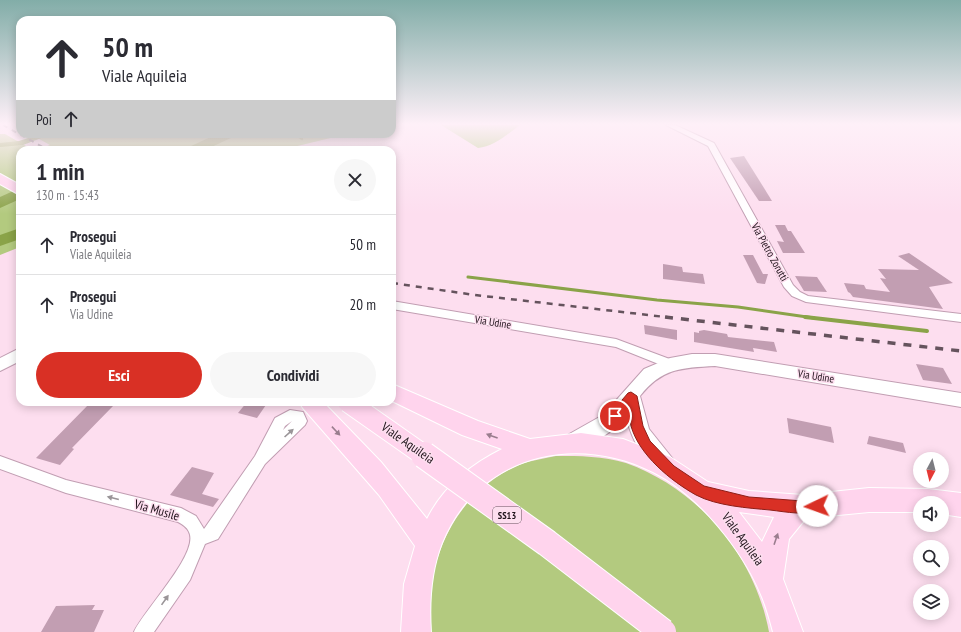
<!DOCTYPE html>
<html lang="it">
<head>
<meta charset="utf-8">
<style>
  body { margin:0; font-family:"PT Sans Narrow",sans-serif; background:#f7f7f7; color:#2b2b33; height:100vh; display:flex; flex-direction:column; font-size:15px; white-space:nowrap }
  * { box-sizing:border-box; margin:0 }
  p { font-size:13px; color:#7c7c81 }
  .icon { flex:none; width:22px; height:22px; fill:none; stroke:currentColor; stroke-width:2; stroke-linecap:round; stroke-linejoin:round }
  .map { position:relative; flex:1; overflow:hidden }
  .sheet { position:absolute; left:16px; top:146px; width:380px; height:260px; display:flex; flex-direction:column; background:#fff; border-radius:12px; box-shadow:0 2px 10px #0003 }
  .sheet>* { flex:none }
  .hud { position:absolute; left:16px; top:16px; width:380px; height:122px; border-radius:12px; box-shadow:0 2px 10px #0003; background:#fff; color:#2b2b33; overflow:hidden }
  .needle { width:26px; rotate:187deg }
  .controls { position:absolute; left:913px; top:452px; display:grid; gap:8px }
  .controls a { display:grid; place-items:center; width:36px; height:36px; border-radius:50%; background:#fff; box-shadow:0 2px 10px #0003; font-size:20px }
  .pin { position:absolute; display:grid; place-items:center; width:34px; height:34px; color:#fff; margin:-17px; border:2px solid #fff; border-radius:50%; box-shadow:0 1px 4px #0007 }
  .me { position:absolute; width:44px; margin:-22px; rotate:267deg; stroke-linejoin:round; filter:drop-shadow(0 0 3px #0008) }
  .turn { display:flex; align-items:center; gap:14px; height:84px; padding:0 20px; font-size:18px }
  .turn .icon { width:52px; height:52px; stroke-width:2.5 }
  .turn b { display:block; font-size:28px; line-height:34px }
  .then { display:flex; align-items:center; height:38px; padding:0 20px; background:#0003; gap:8px; font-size:15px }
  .round { display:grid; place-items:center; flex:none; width:42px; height:42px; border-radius:21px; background:#f7f7f7 }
  .overview { display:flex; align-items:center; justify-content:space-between; height:68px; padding:0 20px }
  h1 { font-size:24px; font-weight:600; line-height:30px }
  .action { display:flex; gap:8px; margin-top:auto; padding:8px 20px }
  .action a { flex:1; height:46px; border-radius:24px; background:#d93025; color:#fff; font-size:16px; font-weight:600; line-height:46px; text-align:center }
  .action a+a { background:#f7f7f7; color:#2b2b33 }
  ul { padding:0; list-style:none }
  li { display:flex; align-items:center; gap:12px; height:60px; padding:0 20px; border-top:1px solid #e1e1e2 }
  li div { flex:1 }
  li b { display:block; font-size:15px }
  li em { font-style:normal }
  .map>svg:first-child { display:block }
  .green { fill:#b3ca7f }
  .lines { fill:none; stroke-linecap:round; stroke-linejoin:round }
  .stream-far2 { stroke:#8aa348; stroke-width:2.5 }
  .stream-far1 { stroke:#8aa348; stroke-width:3 }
  .stream { stroke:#8aa348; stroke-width:4 }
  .canal { fill:#8aa348; fill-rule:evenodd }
  .river { fill:#8aa348; fill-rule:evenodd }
  .building { fill:#c29eb2 }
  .minor-casing { stroke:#c19eb2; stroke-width:2 }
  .tertiary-casing { stroke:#c19eb2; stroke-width:2 }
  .secondary-casing { stroke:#c19eb2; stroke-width:2 }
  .primary-casing { stroke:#fff; stroke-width:2 }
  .minor { fill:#fff; fill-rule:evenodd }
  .tertiary { fill:#fff; fill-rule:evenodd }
  .secondary { fill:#fff; fill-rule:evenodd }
  .primary { fill:#ffd4ed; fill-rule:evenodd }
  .rail-far2 { stroke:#65535d; stroke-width:2; stroke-dasharray:5 5; stroke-linecap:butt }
  .rail-far1 { stroke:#65535d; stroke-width:2.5; stroke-dasharray:6 6; stroke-linecap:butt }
  .rail { stroke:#65535d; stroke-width:3.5; stroke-dasharray:8 8; stroke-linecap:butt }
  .primary-bridge-far1-casing { stroke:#fff; stroke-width:22; stroke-linecap:butt }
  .primary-bridge-casing { stroke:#fff; stroke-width:28; stroke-linecap:butt }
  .primary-bridge-far1 { stroke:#ffd4ed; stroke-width:20 }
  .primary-bridge { stroke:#ffd4ed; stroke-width:26 }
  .oneway { fill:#9a7d8e }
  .oneway2 { fill:#9a9598 }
  .route { fill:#d93025; stroke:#8d1f18 }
  .labels { text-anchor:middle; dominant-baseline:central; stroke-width:3; stroke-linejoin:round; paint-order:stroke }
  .shield { fill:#fddeef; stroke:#62505a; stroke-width:1 }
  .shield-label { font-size:10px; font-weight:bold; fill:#1f131a }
  .street-label { font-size:11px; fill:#1f131a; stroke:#fddeef }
  .near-street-label { font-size:13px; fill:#1f131a; stroke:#fddeef }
</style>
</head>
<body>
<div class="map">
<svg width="961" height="632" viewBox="0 0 961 632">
  <rect width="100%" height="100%" fill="#fddeef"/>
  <g class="green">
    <path d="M441,125H520C508,134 493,147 478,148Z"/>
    <polygon points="0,134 5,134 33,150 20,150 20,247 0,255"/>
    <polygon points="30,134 347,134 281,150 36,150 50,145"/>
    <path d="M556,456C580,456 603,456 626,463C699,489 755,556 769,632H431C423,562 455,490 524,463C534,460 546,458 556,456Z"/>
  </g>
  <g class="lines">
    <polyline class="stream-far2" points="295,134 302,139"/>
    <polyline class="stream-far1" points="468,277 657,300 738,307 814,318"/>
    <polyline class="stream" points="805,317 927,331"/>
    <polygon class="canal" points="40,134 52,134 23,145 0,147 0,143 19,141"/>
    <g class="river">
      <polygon points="217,134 235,134 233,137 205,150 187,150 189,147"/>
      <polygon points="20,188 20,199 0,208 0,197"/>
      <polygon points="20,228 20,239 0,246 0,235"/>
    </g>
  </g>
  <g class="building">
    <polygon points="744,156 764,188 772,201 759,201 730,158"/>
    <polygon points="775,225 785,225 788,231 791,231 805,253 783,253 777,241 784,242"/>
    <polygon points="909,253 953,283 929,287 943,309 853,297 850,293 848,292 844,283 864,285 866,289 890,292 880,278 886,279 878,269 919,270 898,256"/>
    <polygon points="743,255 753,255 763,274 768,274 765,284 757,283"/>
    <polygon points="663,264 682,267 683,272 703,274 705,284 663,279"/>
    <polygon points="795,276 817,277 827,292 804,291"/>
    <polygon points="644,325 677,330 677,340 645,334"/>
    <polygon points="704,330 727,334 728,337 774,342 777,352 753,348 754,352 694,342 694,332 699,333 699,331"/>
    <polygon points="916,364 943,368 952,384 923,380"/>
    <polygon points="91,402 113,406 72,448 74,449 60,465 36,458"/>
    <polygon points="247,402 268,402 257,418 238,413"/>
    <polygon points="787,418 831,427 834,443 789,433"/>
    <polygon points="869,436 903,443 906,453 867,444"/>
    <polygon points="192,467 214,473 202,494 219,499 213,507 170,495"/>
    <polygon points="95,605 92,610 104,610 94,632 41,632 56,606"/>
  </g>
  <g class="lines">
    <g class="minor-casing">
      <g id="minor">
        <polygon points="666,125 675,125 714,143 793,285 800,292 808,296 961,314 961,322 806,302 792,296 784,287 708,146"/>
        <polygon points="392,301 616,339 675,361 677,364 675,367 671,369 616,347 392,309"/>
        <path d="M290,410L303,412L307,421L305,425L265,464L218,539L205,544L190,580L154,632H134C143,611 200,553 189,532C187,527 182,524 178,522L66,493L0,469V456L66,480L181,508L196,516L204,529L255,456L275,418ZM292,421L283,430L285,426Z"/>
      </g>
    </g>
    <g class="tertiary-casing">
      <polygon id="tertiary" points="20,348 20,361 0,371 0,358"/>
    </g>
    <g class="secondary-casing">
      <path id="secondary" d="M692,354H715L961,393V407L715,366C681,368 662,368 640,396L649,429L673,459L676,466L673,473L666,475C645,468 631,437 626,417C612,433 591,445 571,452L564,449L561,443L564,437L603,415L644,369L670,358Z"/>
    </g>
    <g class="primary-casing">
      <g id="primary">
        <polygon points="0,174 20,185 20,195 0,184"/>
        <path d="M392,384L478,421L530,439L581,433L623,439L670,457L708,482L749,491L803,495L869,488L928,489L961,493V517L942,514V503H920V512H869L808,518L802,523L789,539L783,579L803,632H773C770,621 767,609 762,597C744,551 698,494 653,472C574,432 477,456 442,543C431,571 429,602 431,632H401L404,584L415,546L379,495L303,408L299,402H323L381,462L427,519C443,487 470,465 502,449L462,435L392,401ZM739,512L774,517L762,542Z"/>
      </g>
    </g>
    <use href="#minor" class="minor"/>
    <use href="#tertiary" class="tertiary"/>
    <use href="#secondary" class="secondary"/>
    <use href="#primary" class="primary"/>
    <polyline class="rail-far2" points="3,125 48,150"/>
    <polyline class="rail-far1" points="392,283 475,295 674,318"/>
    <polyline class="rail" points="665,317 961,351"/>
    <g class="primary-bridge-far1-casing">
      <polyline id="primary-bridge-far1" points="348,402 425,456"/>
    </g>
    <g class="primary-bridge-casing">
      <polyline id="primary-bridge" points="424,455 547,543 663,632"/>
    </g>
    <use href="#primary-bridge-far1" class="primary-bridge-far1"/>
    <use href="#primary-bridge" class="primary-bridge"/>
  </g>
  <defs><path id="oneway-solid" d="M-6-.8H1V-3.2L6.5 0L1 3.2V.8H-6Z"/></defs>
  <g class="oneway">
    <use href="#oneway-solid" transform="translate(336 431) rotate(47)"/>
    <use href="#oneway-solid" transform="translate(492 436) rotate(-160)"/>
    <use href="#oneway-solid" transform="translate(776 539) rotate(-71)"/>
  </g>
  <g class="oneway2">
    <use href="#oneway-solid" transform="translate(289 433) rotate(-42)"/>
    <use href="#oneway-solid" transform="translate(113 498) rotate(-166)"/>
    <use href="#oneway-solid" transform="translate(165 600) rotate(-55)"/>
  </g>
  <linearGradient id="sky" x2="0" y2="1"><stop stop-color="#82ada8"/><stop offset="0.58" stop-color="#fef0f8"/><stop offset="1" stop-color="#fef0f8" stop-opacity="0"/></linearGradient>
  <rect width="961" height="214" fill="url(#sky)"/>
  <path class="route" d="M631,392L637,396L643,426L650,441L674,466L704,486L749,497L803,501L817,500L822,501L823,506L822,510C806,516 787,512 770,510C748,508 717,506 696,495C671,481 639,455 631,426C630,420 629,413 628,408L618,419H611L609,416L611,413L628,393Z"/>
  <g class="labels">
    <rect class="shield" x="493" y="507" width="28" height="16" rx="3"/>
    <g class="shield-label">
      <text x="507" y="515">SS13</text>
    </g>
    <g class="street-label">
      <text transform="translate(770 252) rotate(61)">Via Pietro Zorutti</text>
      <text transform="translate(493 322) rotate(9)">Via Udine</text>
      <text transform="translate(816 376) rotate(9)">Via Udine</text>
    </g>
    <g class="near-street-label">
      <text transform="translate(408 443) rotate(35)">Viale Aquileia</text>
      <text transform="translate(157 510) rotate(16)">Via Musile</text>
      <text transform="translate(743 539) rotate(54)">Viale Aquileia</text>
    </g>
  </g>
</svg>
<div class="controls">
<a><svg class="needle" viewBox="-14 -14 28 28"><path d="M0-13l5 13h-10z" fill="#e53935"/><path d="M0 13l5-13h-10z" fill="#7c7c81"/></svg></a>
<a><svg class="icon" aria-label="sound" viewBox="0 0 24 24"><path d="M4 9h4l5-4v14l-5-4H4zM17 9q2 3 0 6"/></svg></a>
<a><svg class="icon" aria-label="search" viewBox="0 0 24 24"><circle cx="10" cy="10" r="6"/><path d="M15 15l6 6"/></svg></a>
<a><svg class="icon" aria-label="layers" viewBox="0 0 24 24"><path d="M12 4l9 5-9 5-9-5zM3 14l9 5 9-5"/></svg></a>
</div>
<div class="pin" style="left:615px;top:416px;background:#d93025"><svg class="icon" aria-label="arrive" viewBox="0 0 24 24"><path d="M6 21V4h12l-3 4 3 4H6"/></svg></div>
<svg class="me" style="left:817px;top:506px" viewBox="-20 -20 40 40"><circle r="19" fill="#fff"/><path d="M0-13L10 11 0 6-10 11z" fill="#d93025"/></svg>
<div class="hud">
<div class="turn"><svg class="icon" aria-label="ahead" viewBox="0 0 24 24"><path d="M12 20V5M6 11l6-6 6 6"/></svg><div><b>50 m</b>Viale Aquileia</div></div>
<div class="then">Poi<svg class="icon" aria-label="ahead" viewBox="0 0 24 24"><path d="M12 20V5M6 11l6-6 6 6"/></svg></div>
</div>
<section class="sheet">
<div class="overview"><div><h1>1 min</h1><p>130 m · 15:43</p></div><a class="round"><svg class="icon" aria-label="close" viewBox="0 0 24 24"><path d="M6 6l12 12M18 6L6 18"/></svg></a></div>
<ul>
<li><svg class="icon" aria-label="ahead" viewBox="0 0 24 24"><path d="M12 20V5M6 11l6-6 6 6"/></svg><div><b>Prosegui</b><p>Viale Aquileia</p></div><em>50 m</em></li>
<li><svg class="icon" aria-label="ahead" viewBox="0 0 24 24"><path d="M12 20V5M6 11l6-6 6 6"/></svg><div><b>Prosegui</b><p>Via Udine</p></div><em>20 m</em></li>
</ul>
<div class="action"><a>Esci</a><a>Condividi</a></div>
</section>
</div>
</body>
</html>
